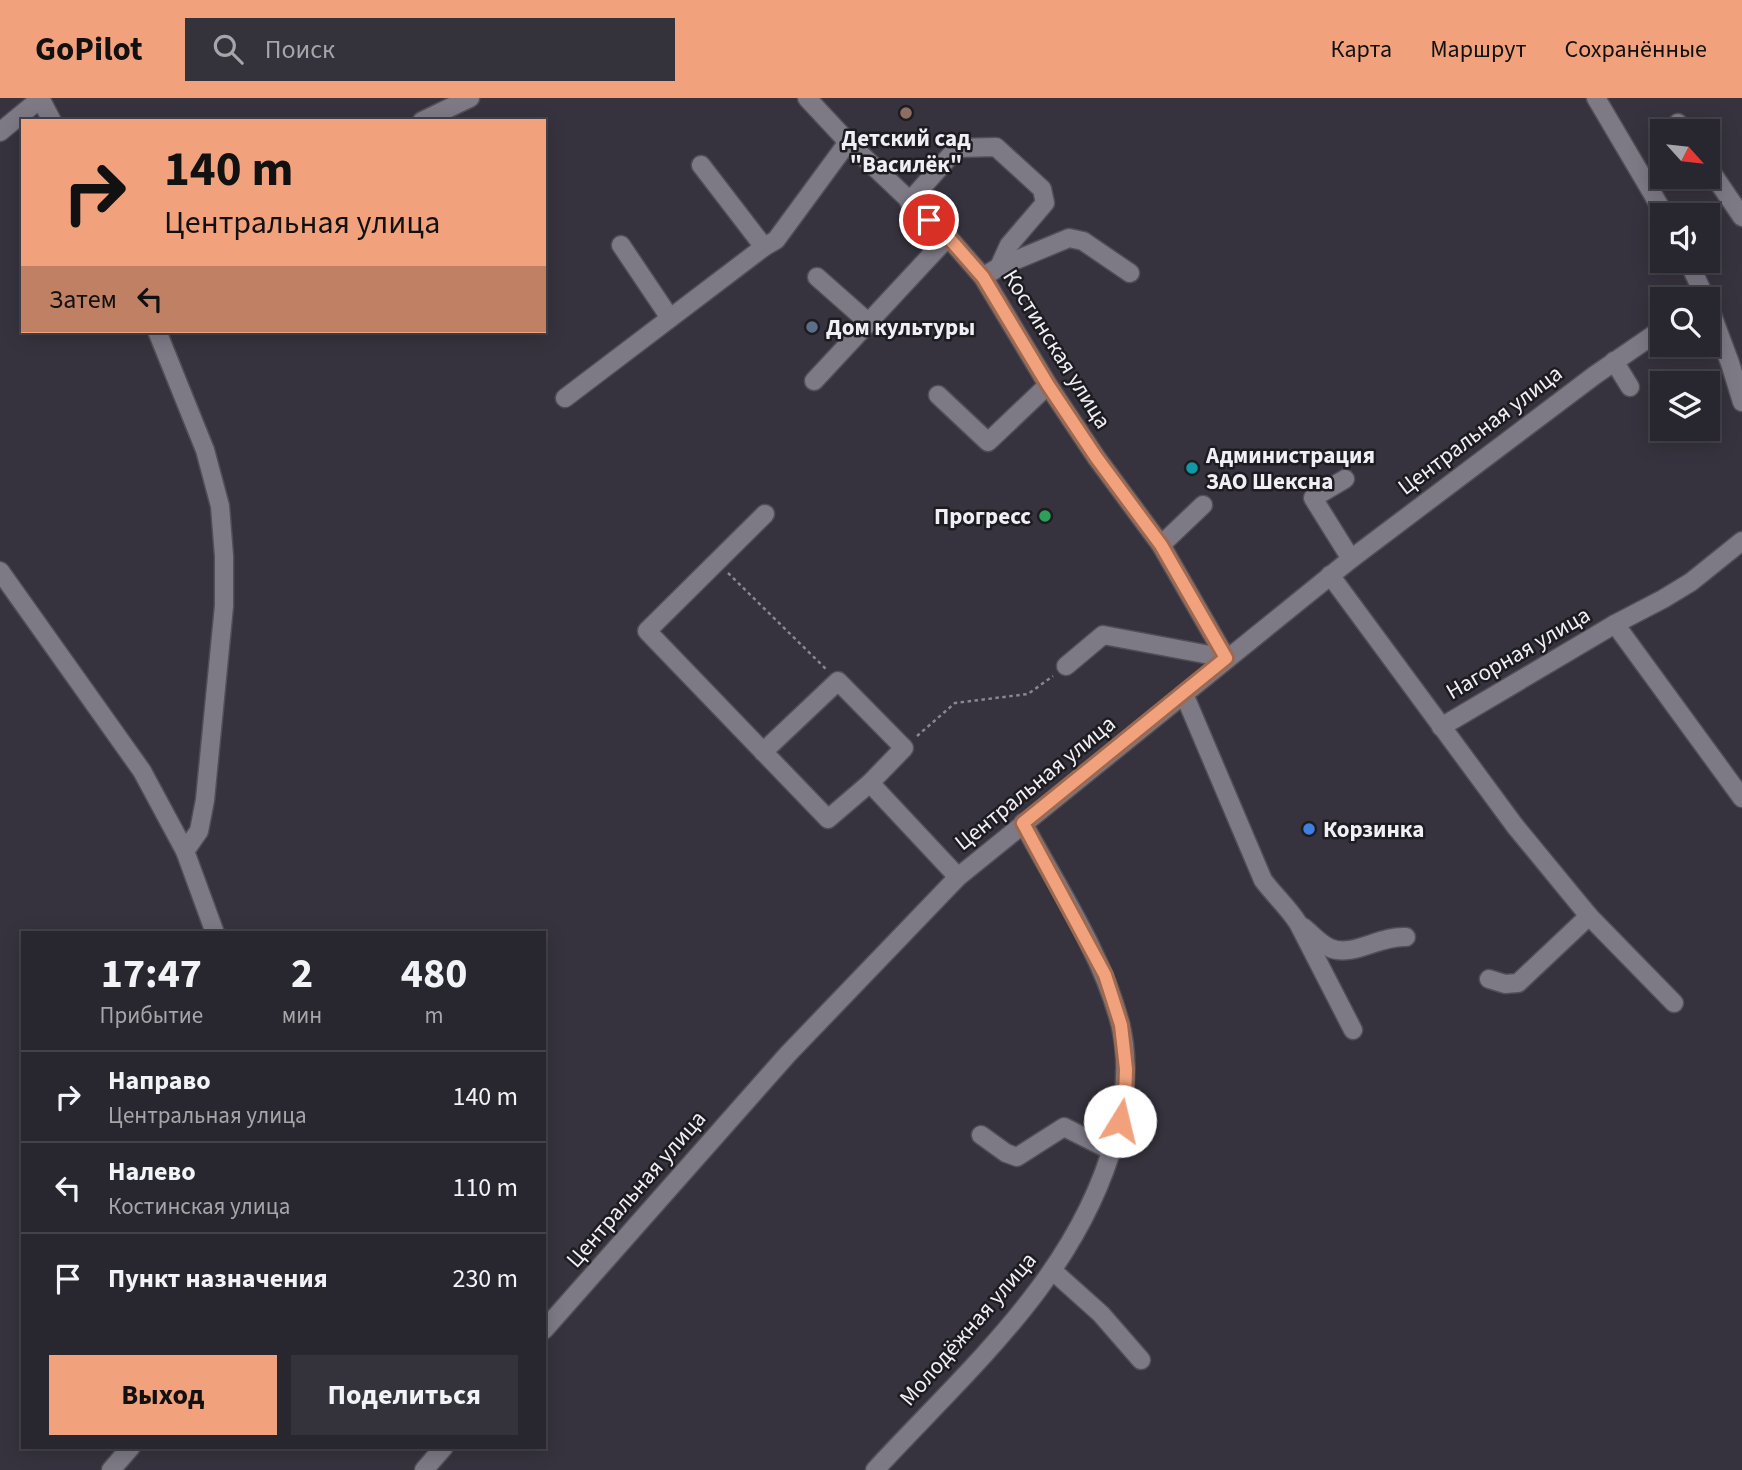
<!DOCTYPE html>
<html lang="ru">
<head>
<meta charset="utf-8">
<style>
  body { margin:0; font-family:"Source Sans 3",sans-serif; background:#34323a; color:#f1f3f6; height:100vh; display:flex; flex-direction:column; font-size:26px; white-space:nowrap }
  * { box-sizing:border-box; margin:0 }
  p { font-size:23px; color:#a5a5aa }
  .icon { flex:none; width:38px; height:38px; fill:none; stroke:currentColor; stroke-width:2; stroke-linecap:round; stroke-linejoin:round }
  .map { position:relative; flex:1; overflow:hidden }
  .sheet { position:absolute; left:21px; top:833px; width:525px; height:518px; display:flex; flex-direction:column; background:#28262e; border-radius:0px; box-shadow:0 4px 18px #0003,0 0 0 2px #44434a }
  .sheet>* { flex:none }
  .banner { position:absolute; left:21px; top:21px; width:525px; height:214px; border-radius:0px; box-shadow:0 4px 18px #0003,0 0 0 2px #44434a; background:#f1a17c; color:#111; overflow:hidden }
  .needle { width:46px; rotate:117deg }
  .controls { position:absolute; left:1650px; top:21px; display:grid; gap:14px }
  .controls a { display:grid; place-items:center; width:70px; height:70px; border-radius:0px; background:#28262e; box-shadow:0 4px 18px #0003,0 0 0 2px #44434a; font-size:35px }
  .pin { position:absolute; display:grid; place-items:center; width:60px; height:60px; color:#fff; margin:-30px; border:4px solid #fff; border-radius:50%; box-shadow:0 2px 7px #0007 }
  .me { position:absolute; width:77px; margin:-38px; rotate:9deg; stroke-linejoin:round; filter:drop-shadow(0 0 5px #0008) }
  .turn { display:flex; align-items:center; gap:24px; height:147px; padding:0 28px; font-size:32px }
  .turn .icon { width:91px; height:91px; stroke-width:2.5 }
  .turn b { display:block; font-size:49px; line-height:60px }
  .then { display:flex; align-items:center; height:66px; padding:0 28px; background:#0003; gap:14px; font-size:26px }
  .eta { display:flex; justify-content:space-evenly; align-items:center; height:119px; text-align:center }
  .eta b { font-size:42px; font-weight:700; line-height:49px }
  .cta { display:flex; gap:14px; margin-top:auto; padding:14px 28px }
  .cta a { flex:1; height:80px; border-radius:0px; background:#f1a17c; color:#111; font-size:28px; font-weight:700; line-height:80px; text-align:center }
  .cta a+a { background:#34323a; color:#f1f3f6 }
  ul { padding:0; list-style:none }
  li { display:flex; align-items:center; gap:21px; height:91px; padding:0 28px; border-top:2px solid #44434a }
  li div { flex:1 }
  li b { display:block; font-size:26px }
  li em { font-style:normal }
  header { display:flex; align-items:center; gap:42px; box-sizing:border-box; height:98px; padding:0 35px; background:#f1a17c; color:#111 }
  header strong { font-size:33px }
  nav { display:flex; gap:38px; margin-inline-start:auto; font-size:24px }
  .search { width:490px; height:63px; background:#34323a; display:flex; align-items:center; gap:18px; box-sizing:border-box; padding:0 24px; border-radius:0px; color:#a5a5aa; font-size:26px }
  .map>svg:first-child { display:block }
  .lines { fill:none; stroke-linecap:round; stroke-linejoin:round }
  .minor-casing { stroke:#514e56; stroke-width:21 }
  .path { stroke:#8a8791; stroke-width:2.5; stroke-dasharray:3.5 3.5; stroke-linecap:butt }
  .minor { stroke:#7d7a86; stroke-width:18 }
  .route-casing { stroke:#9d6951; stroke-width:18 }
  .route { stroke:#f1a17c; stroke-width:12 }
  .education-dot { fill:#8d6e63; stroke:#1d1c21; stroke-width:2.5 }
  .service-dot { fill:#5c6f8a; stroke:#1d1c21; stroke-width:2.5 }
  .culture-dot { fill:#0f9aa8; stroke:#1d1c21; stroke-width:2.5 }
  .leisure-dot { fill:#2e9e5b; stroke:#1d1c21; stroke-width:2.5 }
  .shop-dot { fill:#3f7fe0; stroke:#1d1c21; stroke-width:2.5 }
  .labels { text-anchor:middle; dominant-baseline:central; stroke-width:5; stroke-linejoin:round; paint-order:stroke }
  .poi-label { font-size:23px; font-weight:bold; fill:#f1eff6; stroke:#1d1c21; text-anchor:start }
  .street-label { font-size:23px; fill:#f1eff6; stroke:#1d1c21 }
</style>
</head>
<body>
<header>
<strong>GoPilot</strong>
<div class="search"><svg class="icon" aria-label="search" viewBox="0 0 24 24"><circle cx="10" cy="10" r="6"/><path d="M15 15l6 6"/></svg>Поиск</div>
<nav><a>Карта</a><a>Маршрут</a><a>Сохранённые</a></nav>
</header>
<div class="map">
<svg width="1742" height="1372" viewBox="0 0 1742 1372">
  <rect width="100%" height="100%" fill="#36333e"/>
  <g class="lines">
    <g class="minor-casing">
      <g id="minor">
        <polyline points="40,0 52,23"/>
        <polyline points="807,0 848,44 948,139 983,179 1048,287 1096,359 1161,447 1226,560"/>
        <polyline points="1596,0 1665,117"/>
        <polyline points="422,23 470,0"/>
        <polyline points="1678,25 1683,33"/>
        <polyline points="0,34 40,1"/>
        <polyline points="701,67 764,149 776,142 848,44"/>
        <polyline points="1708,69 1742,119"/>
        <polyline points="909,104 957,50 996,49 1042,91 1045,105 1009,147 999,169 983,179"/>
        <polyline points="621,147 670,220"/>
        <polyline points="1688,163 1706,201"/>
        <polyline points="999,169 1069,140 1083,143 1130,175"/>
        <polyline points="817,179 869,225"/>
        <polyline points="1708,206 1730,265 1742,304"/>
        <polyline points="157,233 205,352 220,408 224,458 224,508 205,702 199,733 185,753"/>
        <polyline points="1614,263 1630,289"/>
        <polyline points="814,283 948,139"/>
        <polyline points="938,297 988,344 1048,287"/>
        <polyline points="565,300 764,149"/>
        <polyline points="1345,381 1313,400 1351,461"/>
        <polyline points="765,416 647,533 828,721 870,685 958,779"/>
        <polyline points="1161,447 1203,407"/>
        <polyline points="0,473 142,673 185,753 215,835"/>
        <polyline points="1330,477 1515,728 1589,818 1674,905"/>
        <polyline points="1615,526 1742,700"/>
        <polyline points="1066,568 1103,537 1226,560"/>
        <path d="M1184,596L1263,782C1274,797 1288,809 1298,825L1353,932"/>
        <polyline points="1441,629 1615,526 1663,501 1691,484 1742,443"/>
        <polyline points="763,654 838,583 904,650 870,685"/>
        <path d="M1303,829C1311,835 1320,846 1330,850C1352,860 1380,837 1406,839"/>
        <polyline points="1489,881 1505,886 1518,885 1589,818"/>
        <polyline points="981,1037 1006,1055 1017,1059 1064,1029 1112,1053"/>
        <polyline points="1053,1173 1101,1216 1141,1262"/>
        <polyline points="544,1232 788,956 958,779 1351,461 1595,277 1662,231"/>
        <polyline points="111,1372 131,1349"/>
        <polyline points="424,1372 444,1349"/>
        <path d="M875,1372C968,1271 1078,1178 1115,1040C1125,1003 1130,963 1120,925C1102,856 1057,788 1023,725"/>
      </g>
    </g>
    <g class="path">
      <polyline points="728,475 826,571"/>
      <polyline points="917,638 955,605 1028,596 1053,578"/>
    </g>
    <use href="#minor" class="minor"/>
  </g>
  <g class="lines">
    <g class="route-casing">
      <polyline id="route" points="929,122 948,139 983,179 1048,287 1096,359 1161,447 1226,560 1023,725 1105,877 1121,927 1126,971 1125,1001 1120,1023"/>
    </g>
    <use href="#route" class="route"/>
  </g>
  <circle class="education-dot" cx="906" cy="15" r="7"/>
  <circle class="service-dot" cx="812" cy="229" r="7"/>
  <circle class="culture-dot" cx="1192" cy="370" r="7"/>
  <circle class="leisure-dot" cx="1045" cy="418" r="7"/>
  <circle class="shop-dot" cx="1309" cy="731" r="7"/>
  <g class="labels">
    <g class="poi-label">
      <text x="906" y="40" text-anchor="middle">Детский сад<tspan x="906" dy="26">"Василёк"</tspan></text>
      <text x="826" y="229">Дом культуры</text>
      <text x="1206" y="357">Администрация<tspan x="1206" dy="26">ЗАО Шексна</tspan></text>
      <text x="1031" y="418" text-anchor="end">Прогресс</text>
      <text x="1323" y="731">Корзинка</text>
    </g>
    <g class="street-label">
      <text transform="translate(1057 251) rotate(58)">Костинская улица</text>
      <text transform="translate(1480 332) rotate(-37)">Центральная улица</text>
      <text transform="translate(1518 555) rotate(-30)">Нагорная улица</text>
      <text transform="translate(1035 685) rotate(-39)">Центральная улица</text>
      <text transform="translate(636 1091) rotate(-49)">Центральная улица</text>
      <text transform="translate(968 1231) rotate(-49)">Молодёжная улица</text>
    </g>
  </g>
</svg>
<div class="controls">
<a><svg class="needle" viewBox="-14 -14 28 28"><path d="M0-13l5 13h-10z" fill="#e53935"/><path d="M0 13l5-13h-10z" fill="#a5a5aa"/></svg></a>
<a><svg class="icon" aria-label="sound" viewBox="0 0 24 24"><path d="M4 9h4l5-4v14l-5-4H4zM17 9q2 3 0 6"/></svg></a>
<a><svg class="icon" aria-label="search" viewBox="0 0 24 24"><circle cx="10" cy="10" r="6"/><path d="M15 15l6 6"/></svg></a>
<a><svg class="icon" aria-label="layers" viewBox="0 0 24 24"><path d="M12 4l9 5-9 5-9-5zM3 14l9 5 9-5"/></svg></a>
</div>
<div class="pin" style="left:929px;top:122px;background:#d93025"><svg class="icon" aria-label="arrive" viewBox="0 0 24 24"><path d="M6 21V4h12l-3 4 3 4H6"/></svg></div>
<svg class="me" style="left:1120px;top:1023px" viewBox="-20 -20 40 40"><circle r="19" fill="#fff"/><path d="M0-13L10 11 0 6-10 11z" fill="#f1a17c"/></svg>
<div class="banner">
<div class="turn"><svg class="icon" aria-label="right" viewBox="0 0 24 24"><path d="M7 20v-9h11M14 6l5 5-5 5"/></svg><div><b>140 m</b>Центральная улица</div></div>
<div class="then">Затем<svg class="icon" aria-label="left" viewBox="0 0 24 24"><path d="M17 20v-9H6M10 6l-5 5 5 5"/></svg></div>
</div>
<section class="sheet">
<div class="eta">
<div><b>17:47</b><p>Прибытие</p></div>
<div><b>2</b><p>мин</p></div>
<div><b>480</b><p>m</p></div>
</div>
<ul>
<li><svg class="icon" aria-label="right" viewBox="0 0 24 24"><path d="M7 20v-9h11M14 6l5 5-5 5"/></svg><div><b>Направо</b><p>Центральная улица</p></div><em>140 m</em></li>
<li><svg class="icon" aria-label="left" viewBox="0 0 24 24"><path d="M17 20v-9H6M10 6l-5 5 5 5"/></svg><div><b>Налево</b><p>Костинская улица</p></div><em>110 m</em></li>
<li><svg class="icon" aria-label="arrive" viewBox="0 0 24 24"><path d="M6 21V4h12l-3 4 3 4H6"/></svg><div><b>Пункт назначения</b></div><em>230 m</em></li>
</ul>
<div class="cta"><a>Выход</a><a>Поделиться</a></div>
</section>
</div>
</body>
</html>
